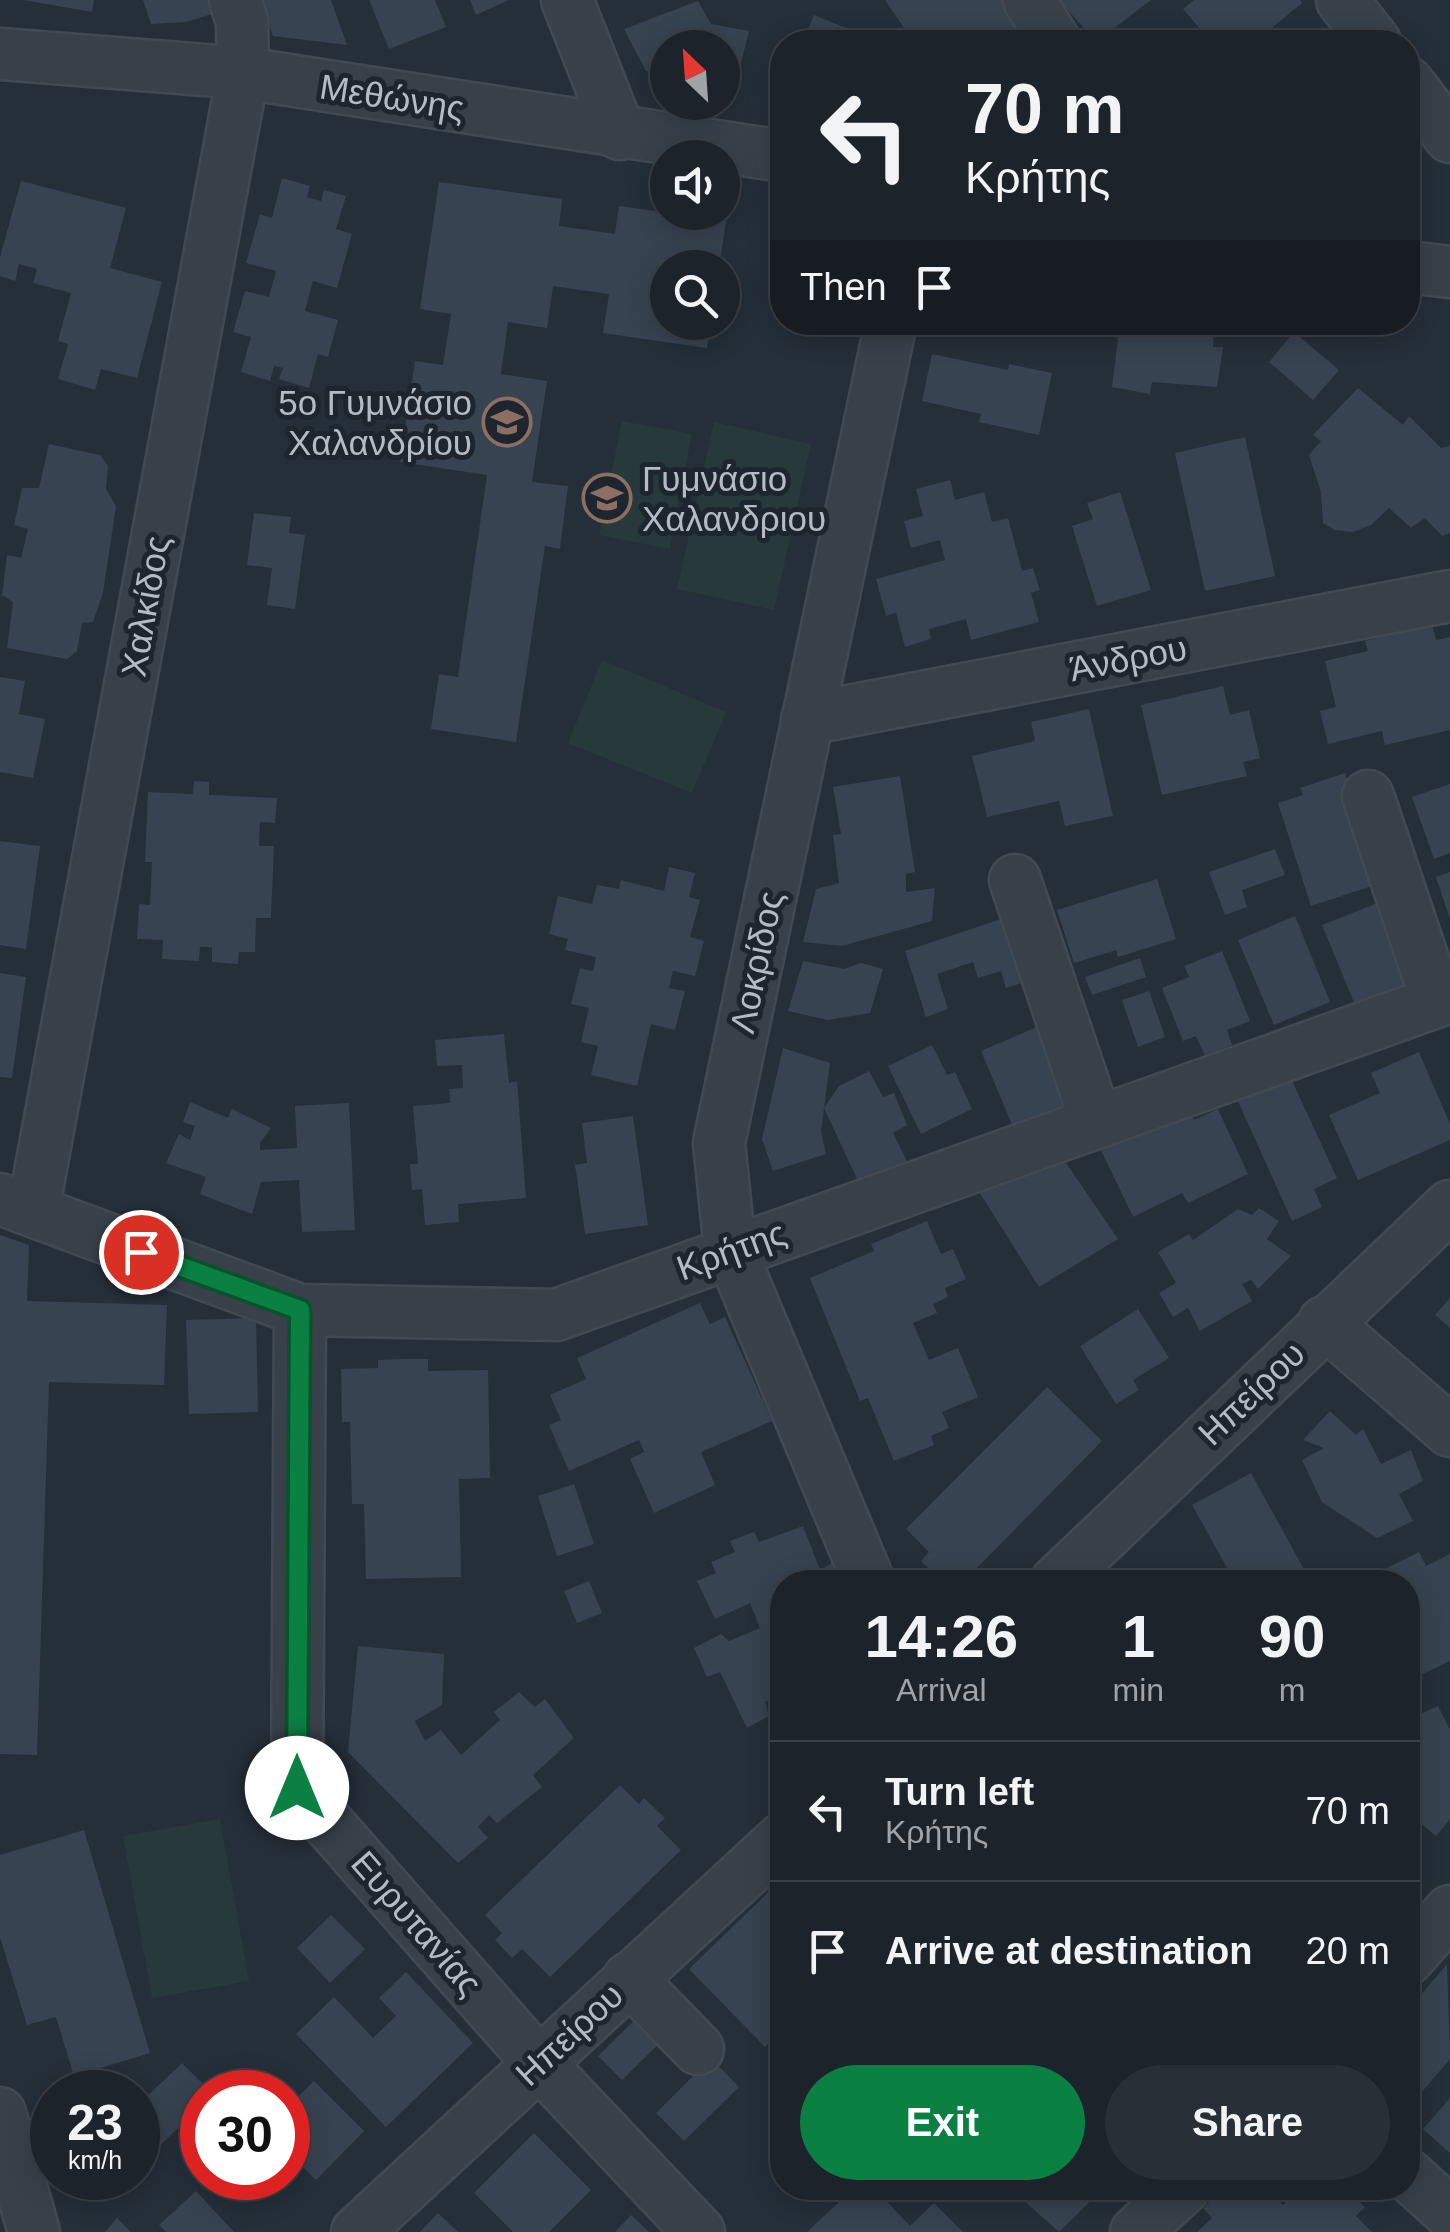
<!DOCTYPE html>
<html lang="en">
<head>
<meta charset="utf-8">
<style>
  body { margin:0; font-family:Helvetica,sans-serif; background:#292f37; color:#f1f3f6; height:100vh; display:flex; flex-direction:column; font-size:38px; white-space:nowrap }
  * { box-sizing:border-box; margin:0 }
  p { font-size:32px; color:#a0a4a9 }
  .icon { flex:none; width:55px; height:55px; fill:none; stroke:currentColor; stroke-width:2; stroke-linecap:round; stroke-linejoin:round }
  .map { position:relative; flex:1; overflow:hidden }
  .details { position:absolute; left:770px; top:1570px; width:650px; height:630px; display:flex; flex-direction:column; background:#1c232b; border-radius:40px; box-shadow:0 5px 25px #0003,0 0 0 2px #3a4047 }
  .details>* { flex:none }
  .guide { position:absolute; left:770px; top:30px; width:650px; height:305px; border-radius:40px; box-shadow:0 5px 25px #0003,0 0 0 2px #3a4047; background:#1c232b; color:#f1f3f6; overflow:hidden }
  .needle { width:65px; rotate:335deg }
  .controls { position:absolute; left:650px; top:30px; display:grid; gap:20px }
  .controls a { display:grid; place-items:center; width:90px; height:90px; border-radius:50%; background:#1c232b; box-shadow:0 5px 25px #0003,0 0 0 2px #3a4047; font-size:50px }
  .speed { position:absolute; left:30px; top:2070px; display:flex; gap:20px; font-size:50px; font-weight:700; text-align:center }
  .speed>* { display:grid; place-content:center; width:130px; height:130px; border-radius:50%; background:#1c232b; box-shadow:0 5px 25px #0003,0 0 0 2px #3a4047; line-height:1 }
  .speed small { font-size:25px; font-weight:400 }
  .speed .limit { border:15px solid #d22; background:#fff; color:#111 }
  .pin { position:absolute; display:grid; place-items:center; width:85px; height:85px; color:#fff; margin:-42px; border:5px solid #fff; border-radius:50%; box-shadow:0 2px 10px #0007 }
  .me { position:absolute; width:110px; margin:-55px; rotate:0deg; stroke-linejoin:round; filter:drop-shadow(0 0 8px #0008) }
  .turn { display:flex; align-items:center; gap:35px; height:210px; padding:0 30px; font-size:45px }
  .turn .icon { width:130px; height:130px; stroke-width:2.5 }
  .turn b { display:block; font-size:70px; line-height:85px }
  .then { display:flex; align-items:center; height:95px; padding:0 30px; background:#0003; gap:20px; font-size:38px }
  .eta { display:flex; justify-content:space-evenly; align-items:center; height:170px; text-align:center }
  .eta b { font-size:60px; font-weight:600; line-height:70px }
  .action { display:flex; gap:20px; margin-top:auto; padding:20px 30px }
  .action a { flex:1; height:115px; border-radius:60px; background:#0b8043; color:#fff; font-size:40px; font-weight:600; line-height:115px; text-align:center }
  .action a+a { background:#292f37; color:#f1f3f6 }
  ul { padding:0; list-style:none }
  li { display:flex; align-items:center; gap:30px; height:140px; padding:0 30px; border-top:2px solid #3a4047 }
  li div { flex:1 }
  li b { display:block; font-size:38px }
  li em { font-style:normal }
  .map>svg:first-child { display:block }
  .green { fill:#27393a }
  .building { fill:#374350 }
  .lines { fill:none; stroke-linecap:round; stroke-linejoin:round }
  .minor-casing { stroke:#414a53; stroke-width:55 }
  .minor { stroke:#38414a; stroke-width:50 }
  .route-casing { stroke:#07532c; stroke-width:25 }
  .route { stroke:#0b8043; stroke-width:18 }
  .labels { text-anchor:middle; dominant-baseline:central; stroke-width:10; stroke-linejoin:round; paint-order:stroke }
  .street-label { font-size:35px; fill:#b3bcc5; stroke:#1d262f }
  .poi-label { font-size:35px; fill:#b3bcc5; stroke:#1d262f; text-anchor:end }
</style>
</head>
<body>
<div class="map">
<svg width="1450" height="2232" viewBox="0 0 1450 2232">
  <rect width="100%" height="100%" fill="#252f39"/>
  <g class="green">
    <polygon points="622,421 692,434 670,549 599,535"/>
    <polygon points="714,422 811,444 774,610 677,589"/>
    <polygon points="602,660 726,712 692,793 568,743"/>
    <polygon points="220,1819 249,1981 152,1998 123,1836"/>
  </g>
  <g class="building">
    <polygon points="23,0 94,0 92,12"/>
    <polygon points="143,0 222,0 225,10 186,22 151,24"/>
    <polygon points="261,0 331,0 347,45 273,36"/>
    <polygon points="369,0 435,0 446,27 389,49"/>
    <polygon points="470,0 509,0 476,15"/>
    <polygon points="885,0 1017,0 1045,42 914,42"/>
    <polygon points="1059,0 1151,0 1096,42"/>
    <polygon points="1194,0 1300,0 1302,3 1255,42 1211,42 1183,9"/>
    <polygon points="698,1 711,24 749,31 736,83 722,81 722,48 668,48 668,74 646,71 624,29"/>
    <polygon points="814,15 861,34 857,42 803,42"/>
    <polygon points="1172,32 1178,42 1157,42"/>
    <polygon points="282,178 310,186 307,197 321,201 324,190 346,196 336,229 352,234 337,288 313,281 305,311 338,320 328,357 318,354 309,388 279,379 283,368 274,366 270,381 241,372 251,337 233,332 245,291 269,297 276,271 246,263 260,214 272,218"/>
    <polygon points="21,181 126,208 110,268 162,282 137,378 101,369 95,390 58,379 68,344 58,341 71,293 33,283 37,269 19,264 15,281 0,276 0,257"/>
    <polygon points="439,182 562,199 559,226 615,234 619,206 726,221 719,268 668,268 668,322 711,322 707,348 603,333 609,294 553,286 547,328 508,322 501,374 547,381 532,482 568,486 560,549 545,546 516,742 431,729 439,674 458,677 487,475 400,462 415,361 443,365 451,314 420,309"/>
    <polygon points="959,322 1001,322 998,332"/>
    <polygon points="1120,322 1215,322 1213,347 1223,347 1217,387 1152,382 1150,394 1112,387"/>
    <polygon points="1294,332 1339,370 1313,400 1269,362"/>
    <polygon points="932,354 1008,370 1009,364 1052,373 1039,435 979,422 981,414 922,401"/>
    <polygon points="1358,388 1403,425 1409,416 1441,448 1450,446 1450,533 1442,536 1425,518 1411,528 1389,508 1371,525 1353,532 1335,530 1323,523 1321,492 1309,455 1321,441 1313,435"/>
    <polygon points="1245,437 1275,576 1205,591 1175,453"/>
    <polygon points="49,444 100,455 108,466 106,489 116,506 103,593 93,622 82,623 77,651 67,659 7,648 13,602 2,595 7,555 21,558 28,529 14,525 22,488 39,488"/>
    <polygon points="950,480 955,500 984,492 992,522 1008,518 1022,571 1033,568 1040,590 1031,593 1039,622 971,640 966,619 929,629 931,639 905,647 896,613 886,616 876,579 945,560 940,540 911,548 904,521 923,516 916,489"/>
    <polygon points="1120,492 1151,590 1097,606 1072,526 1093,519 1087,503"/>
    <polygon points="254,513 291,517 289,533 305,535 295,609 267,605 272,568 247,565"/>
    <polygon points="1432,625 1436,640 1450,637 1450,730 1385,745 1382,731 1328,744 1320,711 1336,707 1325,661 1368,651 1365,641"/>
    <polygon points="0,677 25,681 19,714 45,719 33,778 0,772"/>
    <polygon points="1223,686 1230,715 1249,710 1260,758 1243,762 1247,776 1162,795 1141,705"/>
    <polygon points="1089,709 1113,816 1065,826 1059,801 987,817 972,756 1035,741 1031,722"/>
    <polygon points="1345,773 1381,883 1311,906 1278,803 1303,795 1300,788"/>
    <polygon points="900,776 915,872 906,874 906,892 935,888 932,921 842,946 803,942 816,889 839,883 833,835 841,834 833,787"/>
    <polygon points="194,781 209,782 209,795 277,798 275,823 260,822 259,846 274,846 271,918 256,918 255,952 239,952 238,964 212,962 212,947 200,947 199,961 162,959 163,940 137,939 139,904 150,905 152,862 145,862 148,792 193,794"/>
    <polygon points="1450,784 1450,853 1434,859 1412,797"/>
    <polygon points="0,841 40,846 26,949 0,945"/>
    <polygon points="1275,849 1285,875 1242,890 1247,907 1225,915 1209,872"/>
    <polygon points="669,867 695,873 689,897 700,900 690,937 704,941 695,976 673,971 669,988 685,991 675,1030 651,1024 637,1086 591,1075 598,1046 581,1042 589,1008 571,1004 580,968 593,971 596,957 565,950 568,939 549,934 558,896 592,904 597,885 619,889 621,880 664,891"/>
    <polygon points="1450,872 1450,916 1449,916 1436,877"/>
    <polygon points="1157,879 1176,939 1118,957 1116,950 1074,963 1057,910"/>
    <polygon points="1380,902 1412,981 1355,1005 1322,925"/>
    <polygon points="1010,916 1031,980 1006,988 1001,971 978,978 973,962 937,974 948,1009 926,1017 905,951"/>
    <polygon points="1295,916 1330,1002 1274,1025 1238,940"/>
    <polygon points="1222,951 1250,1021 1227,1030 1232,1045 1205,1056 1196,1036 1183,1041 1162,988 1189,977 1184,966"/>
    <polygon points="1140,958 1146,977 1092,995 1085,977"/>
    <polygon points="803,961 844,969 861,963 883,969 870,1013 828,1020 788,1011"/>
    <polygon points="0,973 26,977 12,1078 0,1077"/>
    <polygon points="1149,991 1165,1037 1138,1047 1122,1000"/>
    <polygon points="1039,1026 1072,1104 1014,1129 981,1051"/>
    <polygon points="504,1034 509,1083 517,1081 526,1198 458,1204 459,1222 425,1225 422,1189 412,1190 410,1164 418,1164 413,1106 450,1103 449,1089 463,1088 462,1065 437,1066 435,1040"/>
    <polygon points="932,1045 947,1075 955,1072 972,1109 921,1134 888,1066"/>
    <polygon points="783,1048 830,1063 821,1131 826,1154 773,1171 762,1139"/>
    <polygon points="1419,1052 1450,1124 1450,1140 1358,1180 1329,1115 1380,1093 1371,1073"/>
    <polygon points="869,1071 883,1097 894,1093 907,1125 893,1133 907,1161 858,1181 824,1108 839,1086"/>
    <polygon points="1288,1072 1337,1178 1314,1189 1322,1207 1292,1221 1236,1097"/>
    <polygon points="190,1102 228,1118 232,1109 271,1128 260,1143 260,1150 297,1148 295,1106 349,1103 355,1230 302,1232 299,1180 261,1182 252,1214 200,1194 206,1177 166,1163 179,1134 190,1140 195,1126 183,1122"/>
    <polygon points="1188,1107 1194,1120 1218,1109 1248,1174 1188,1203 1182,1193 1133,1217 1101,1150"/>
    <polygon points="633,1116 648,1225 585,1234 575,1165 587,1163 582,1123"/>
    <polygon points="1060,1154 1118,1239 1039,1287 978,1190"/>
    <polygon points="1259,1208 1279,1221 1267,1239 1291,1256 1258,1289 1251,1280 1242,1284 1252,1301 1200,1331 1188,1308 1173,1317 1159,1293 1176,1283 1158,1252 1189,1234 1193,1240 1238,1209 1252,1215"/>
    <polygon points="927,1221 941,1254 953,1249 966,1279 945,1288 948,1297 933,1304 937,1313 913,1323 929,1360 958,1348 978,1397 942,1412 949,1428 931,1436 934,1445 894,1461 868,1398 860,1401 810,1278 874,1251 871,1244"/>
    <polygon points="0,1235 29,1245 27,1301 167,1305 164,1385 49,1382 37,1755 0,1754"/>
    <polygon points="1450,1298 1450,1328 1435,1315"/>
    <polygon points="700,1303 710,1324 725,1317 772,1421 701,1452 715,1485 654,1513 630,1459 644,1452 639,1440 569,1471 549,1425 561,1420 550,1395 586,1379 577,1358"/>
    <polygon points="1138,1309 1169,1358 1133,1380 1139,1390 1116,1404 1080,1346"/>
    <polygon points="256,1318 258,1412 189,1414 186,1320"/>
    <polygon points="404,1359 428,1359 428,1371 488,1370 490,1478 459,1479 461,1577 366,1579 364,1504 352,1504 350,1422 342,1422 341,1369 378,1368 378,1360"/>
    <polygon points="1047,1387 1102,1441 963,1582 942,1582 921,1561 929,1552 906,1529"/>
    <polygon points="1330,1411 1356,1435 1363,1429 1381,1464 1411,1450 1423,1481 1399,1494 1413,1521 1377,1538 1322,1502 1302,1460 1324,1448 1303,1440"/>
    <polygon points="1251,1473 1311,1582 1235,1582 1192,1505"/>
    <polygon points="574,1484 594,1544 557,1556 538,1496"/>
    <polygon points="803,1526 820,1570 832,1563 841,1582 782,1582 782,1694 765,1702 769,1716 747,1728 720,1672 707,1677 694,1648 721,1634 729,1641 760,1628 750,1603 715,1619 697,1581 716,1573 711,1562 735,1552 730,1541 754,1532 759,1542"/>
    <polygon points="1419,1552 1426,1566 1450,1554 1450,1661 1408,1681 1408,1582 1384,1582 1379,1572"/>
    <polygon points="589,1581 602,1613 577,1623 564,1591"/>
    <polygon points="358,1646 444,1654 442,1705 415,1721 425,1741 441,1730 461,1755 500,1720 494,1712 519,1692 535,1707 545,1699 574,1738 533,1775 542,1787 497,1823 489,1815 478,1827 488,1838 458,1863 348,1752"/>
    <polygon points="1408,1690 1418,1715 1438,1706 1450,1730 1450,1819 1436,1836 1408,1812"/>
    <polygon points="620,1785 639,1804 644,1798 665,1818 657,1826 681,1850 550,1977 522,1949 512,1958 495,1940 502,1933 485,1915"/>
    <polygon points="84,1830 150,2053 74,2076 56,2017 27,2025 0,1937 0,1855"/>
    <polygon points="782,1879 782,2030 765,2047 689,1969"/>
    <polygon points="331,1915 365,1949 330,1983 297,1948"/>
    <polygon points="1447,1964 1450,2059 1408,2108 1408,2010"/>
    <polygon points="406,1972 473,2043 386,2127 296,2034 334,1997 373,2038 396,2016 379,1998"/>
    <polygon points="649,2006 673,2030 622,2080 598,2056"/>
    <polygon points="711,2058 739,2087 684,2141 656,2113"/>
    <polygon points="182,2063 211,2092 202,2092 202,2105 146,2159 138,2150 138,2105"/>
    <polygon points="314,2081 364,2131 316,2180 288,2152 288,2107"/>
    <polygon points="1450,2098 1450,2153 1423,2129"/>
    <polygon points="534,2133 591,2190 549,2232 513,2232 474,2193"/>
    <polygon points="854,2188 874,2188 910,2226 934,2203 963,2232 807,2232"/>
    <polygon points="1010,2188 1104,2188 1059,2232"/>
    <polygon points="1224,2188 1266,2188 1283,2205 1302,2188 1345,2188 1365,2207 1356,2216 1372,2232 1197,2232 1212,2218 1203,2208"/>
    <polygon points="196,2191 234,2232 166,2232 159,2225"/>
    <polygon points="438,2213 458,2232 420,2232"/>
    <polygon points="631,2215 649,2232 615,2232"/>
    <polygon points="117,2218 131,2232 105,2232"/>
  </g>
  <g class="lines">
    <g class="minor-casing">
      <g id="minor">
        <polyline points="567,0 620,134"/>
        <polyline points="1029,0 1055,42"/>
        <polyline points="1342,0 1375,42"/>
        <polyline points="0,54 243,73 782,156"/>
        <polyline points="1408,83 1450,137"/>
        <polyline points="1408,267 1450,272"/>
        <polyline points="807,719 1450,596"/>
        <polyline points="1368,796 1437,1001"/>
        <polyline points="1015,880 1096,1121"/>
        <polyline points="0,1199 300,1310 556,1315 1450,997"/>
        <polyline points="33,1211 243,73 242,21 235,0"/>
        <polyline points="300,1310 297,1788 538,2062 699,2232"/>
        <polyline points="1324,1322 1450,1431"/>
        <polyline points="869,1582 730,1249 719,1143 891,322"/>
        <polyline points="1056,1582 1450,1206"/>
        <polyline points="1408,1959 1450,1911"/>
        <polyline points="629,1978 698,2049"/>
        <polyline points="0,2113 34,2232"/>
        <polyline points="1408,2175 1450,2213"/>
        <polyline points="357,2232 782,1839"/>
        <polyline points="1136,2232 1184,2188"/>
      </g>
    </g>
    <use href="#minor" class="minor"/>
  </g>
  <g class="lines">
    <g class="route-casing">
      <polyline id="route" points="141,1252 300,1310 297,1788"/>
    </g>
    <use href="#route" class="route"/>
  </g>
  <defs>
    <g id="school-ring" transform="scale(2.5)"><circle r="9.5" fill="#1d262f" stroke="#8d6e63" stroke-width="1.5"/><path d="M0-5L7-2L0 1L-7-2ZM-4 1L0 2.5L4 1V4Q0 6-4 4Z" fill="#8d6e63"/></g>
  </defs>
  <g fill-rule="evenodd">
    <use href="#school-ring" x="507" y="422"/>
    <use href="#school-ring" x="607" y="498"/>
  </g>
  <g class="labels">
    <g class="street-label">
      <text transform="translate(392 97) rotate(9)">Μεθώνης</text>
      <text transform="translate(145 606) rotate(-80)">Χαλκίδος</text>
      <text transform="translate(1128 658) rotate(-11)">Άνδρου</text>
      <text transform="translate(756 962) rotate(-78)">Λοκρίδος</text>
      <text transform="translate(731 1250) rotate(-20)">Κρήτης</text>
      <text transform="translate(1251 1393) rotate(-44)">Ηπείρου</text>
      <text transform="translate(417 1923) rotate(49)">Ευρυτανίας</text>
      <text transform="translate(569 2034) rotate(-43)">Ηπείρου</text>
    </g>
    <g class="poi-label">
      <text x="472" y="402">5ο Γυμνάσιο<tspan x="472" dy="40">Χαλανδρίου</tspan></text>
      <text x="642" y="478" text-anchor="start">Γυμνάσιο<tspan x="642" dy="40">Χαλανδριου</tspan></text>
    </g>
  </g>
</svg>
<div class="controls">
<a><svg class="needle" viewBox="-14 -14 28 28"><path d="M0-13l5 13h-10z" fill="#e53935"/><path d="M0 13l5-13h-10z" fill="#a0a4a9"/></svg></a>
<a><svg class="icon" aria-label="sound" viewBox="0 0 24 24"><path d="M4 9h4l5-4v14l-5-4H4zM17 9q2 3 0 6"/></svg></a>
<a><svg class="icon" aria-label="search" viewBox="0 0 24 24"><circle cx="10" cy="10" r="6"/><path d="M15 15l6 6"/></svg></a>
</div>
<div class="speed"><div>23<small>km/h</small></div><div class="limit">30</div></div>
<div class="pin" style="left:141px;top:1252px;background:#d93025"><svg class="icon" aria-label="arrive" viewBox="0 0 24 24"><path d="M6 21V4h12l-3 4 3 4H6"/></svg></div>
<svg class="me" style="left:297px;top:1788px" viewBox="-20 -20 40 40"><circle r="19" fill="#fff"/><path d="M0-13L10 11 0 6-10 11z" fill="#0b8043"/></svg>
<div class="guide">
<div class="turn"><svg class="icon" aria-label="left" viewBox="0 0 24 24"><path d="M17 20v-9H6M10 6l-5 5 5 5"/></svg><div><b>70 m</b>Κρήτης</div></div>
<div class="then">Then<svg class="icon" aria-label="arrive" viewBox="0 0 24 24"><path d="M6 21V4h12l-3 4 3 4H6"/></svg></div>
</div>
<section class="details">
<div class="eta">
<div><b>14:26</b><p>Arrival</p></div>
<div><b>1</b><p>min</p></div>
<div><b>90</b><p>m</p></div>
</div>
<ul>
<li><svg class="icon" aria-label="left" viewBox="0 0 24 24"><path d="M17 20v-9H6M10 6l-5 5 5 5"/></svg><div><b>Turn left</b><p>Κρήτης</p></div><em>70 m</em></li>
<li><svg class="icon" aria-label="arrive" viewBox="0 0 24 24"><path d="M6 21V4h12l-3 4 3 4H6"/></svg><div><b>Arrive at destination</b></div><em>20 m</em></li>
</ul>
<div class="action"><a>Exit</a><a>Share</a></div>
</section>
</div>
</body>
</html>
